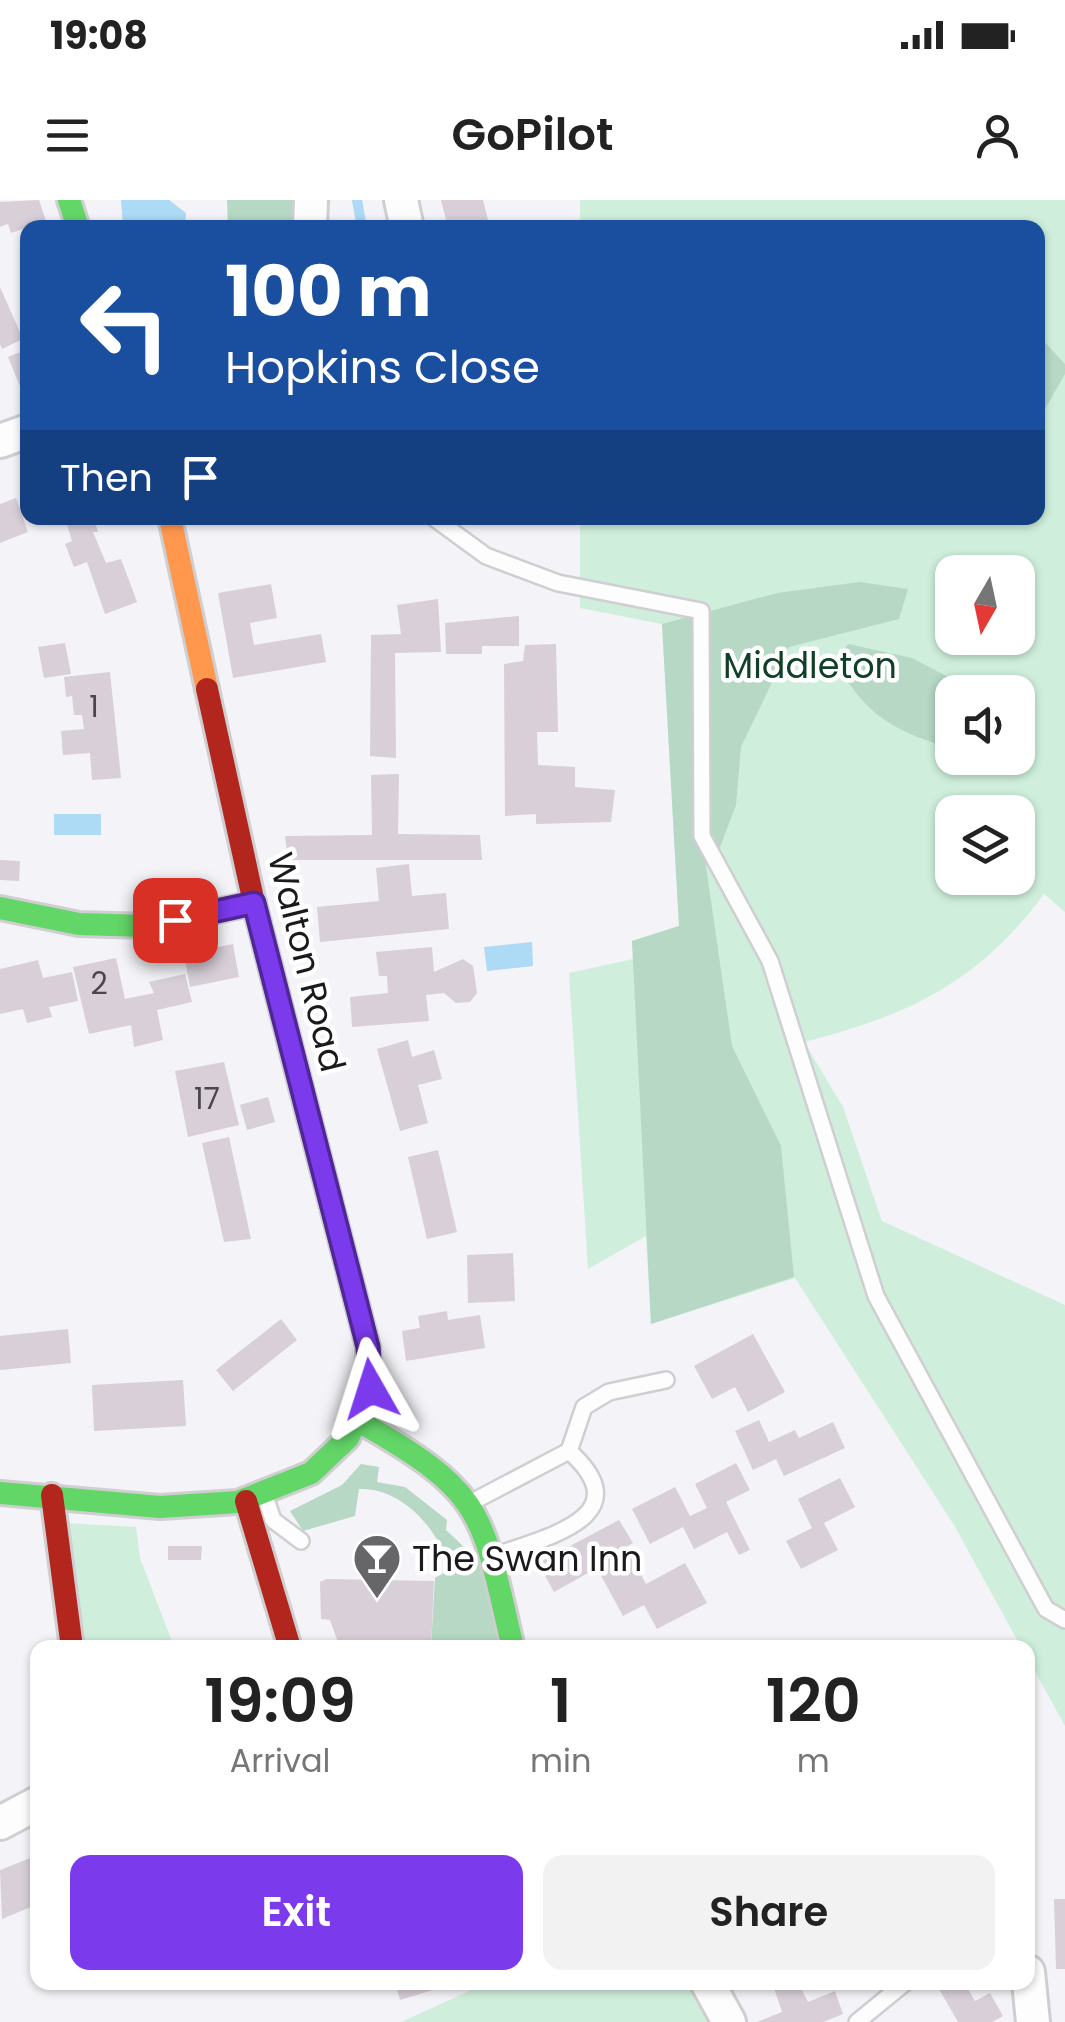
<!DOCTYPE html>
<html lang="en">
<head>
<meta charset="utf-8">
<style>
  body { margin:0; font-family:Poppins,sans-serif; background:#f2f2f2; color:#222; height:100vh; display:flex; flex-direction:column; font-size:38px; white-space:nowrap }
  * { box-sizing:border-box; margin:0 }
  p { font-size:32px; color:#767676 }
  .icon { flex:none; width:55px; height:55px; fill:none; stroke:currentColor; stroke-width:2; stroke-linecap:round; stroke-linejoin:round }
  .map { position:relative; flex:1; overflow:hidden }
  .side { position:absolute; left:30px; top:1440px; width:1005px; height:350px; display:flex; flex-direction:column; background:#fff; border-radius:20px; box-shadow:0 2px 8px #0004 }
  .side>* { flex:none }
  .hud { position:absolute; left:20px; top:20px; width:1025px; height:305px; border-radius:20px; box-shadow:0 2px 8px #0004; background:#1a4fa0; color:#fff; overflow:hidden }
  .needle { width:65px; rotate:189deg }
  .controls { position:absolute; left:935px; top:355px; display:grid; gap:20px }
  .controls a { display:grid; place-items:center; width:100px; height:100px; border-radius:20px; background:#fff; box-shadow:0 2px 8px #0004; font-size:50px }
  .pin { position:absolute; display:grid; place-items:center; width:85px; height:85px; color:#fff; margin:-42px; border-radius:20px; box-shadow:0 5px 15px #0006 }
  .me { position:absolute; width:110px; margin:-55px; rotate:354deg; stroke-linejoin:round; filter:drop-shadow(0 0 8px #0008) }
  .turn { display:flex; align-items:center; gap:35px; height:210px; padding:0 40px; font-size:45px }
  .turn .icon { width:130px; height:130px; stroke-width:2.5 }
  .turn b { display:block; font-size:70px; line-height:85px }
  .then { display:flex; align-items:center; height:95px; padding:0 40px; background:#0003; gap:20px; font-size:38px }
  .eta { display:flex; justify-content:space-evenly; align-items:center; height:170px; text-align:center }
  .eta b { font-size:60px; font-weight:600; line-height:70px }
  .button { display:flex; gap:20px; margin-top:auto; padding:20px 40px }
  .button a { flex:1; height:115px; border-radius:20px; background:#7c3aed; color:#fff; font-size:40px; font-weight:600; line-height:115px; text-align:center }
  .button a+a { background:#f2f2f2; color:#222 }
  .status { display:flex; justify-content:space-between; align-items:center; height:70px; padding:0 50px; background:#fff; direction:ltr }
  .status svg { height:28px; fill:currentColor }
  header { display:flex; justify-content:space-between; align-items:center; height:130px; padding:0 40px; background:#fff; font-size:45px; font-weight:600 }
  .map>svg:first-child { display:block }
  .green { fill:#cfefdc; fill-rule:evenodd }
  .forest { fill:#b6d8c5 }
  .water { fill:#addaf5 }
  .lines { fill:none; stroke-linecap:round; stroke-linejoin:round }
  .stream { stroke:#addaf5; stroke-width:10 }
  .building { fill:#d8cfd9 }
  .lane-casing { stroke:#cfced1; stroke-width:20 }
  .street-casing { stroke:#cfced1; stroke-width:38 }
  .fast-casing { stroke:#cfced1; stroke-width:28 }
  .slow-casing { stroke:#cfced1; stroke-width:28 }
  .jam-casing { stroke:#cfced1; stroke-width:28 }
  .lane { stroke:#fdfdfe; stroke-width:15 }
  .street { stroke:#fdfdfe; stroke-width:32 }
  .fast { stroke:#63d668; stroke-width:22 }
  .slow { stroke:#ff974d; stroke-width:22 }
  .jam { stroke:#b3261e; stroke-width:22 }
  .route-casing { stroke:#51269a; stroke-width:25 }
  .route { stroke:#7c3aed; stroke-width:18 }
  .labels { text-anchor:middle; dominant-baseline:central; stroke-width:9; stroke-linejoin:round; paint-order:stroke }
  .number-label { font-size:30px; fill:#4a464a }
  .park-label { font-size:35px; fill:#104027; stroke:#fff }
  .street-label { font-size:35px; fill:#1a191b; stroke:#fff }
  .poi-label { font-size:35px; fill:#1a191b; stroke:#fff; text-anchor:start }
</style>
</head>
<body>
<div class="status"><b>19:08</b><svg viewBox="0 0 49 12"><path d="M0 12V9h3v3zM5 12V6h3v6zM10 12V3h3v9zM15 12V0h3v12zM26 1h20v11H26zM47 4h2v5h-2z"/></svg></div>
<header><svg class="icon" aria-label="menu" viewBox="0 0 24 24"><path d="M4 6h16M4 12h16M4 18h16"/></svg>GoPilot<svg class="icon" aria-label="person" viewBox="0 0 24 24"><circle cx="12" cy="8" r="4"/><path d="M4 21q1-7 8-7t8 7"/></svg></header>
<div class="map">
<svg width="1065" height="1822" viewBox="0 0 1065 1822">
  <rect width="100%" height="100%" fill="#f4f3f7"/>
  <g class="green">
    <path d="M580,0H1065V712L1044,694C978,783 909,815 804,842L843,907L882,1021L1065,1105V1526L1028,1459V1448L1021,1447L954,1325L795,1078L651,1124L646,1036L588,1069L569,773L633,759L632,741L679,726L662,424L580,408V318H1038V28L580,27ZM952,372H1018V438H952ZM952,492H1018V558H952ZM952,612H1018V678H952Z"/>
    <polygon points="66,1323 136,1327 140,1358 174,1447 79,1447"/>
    <polygon points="489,1782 703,1783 725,1822 401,1822"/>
  </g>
  <g class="forest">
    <polygon points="227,0 299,0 300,27 228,27"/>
    <polygon points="1038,135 1065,164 1065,174 1038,221"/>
    <polygon points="860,382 908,389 899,419 789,447 741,547 736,605 716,658 702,639 732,846 781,946 794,1077 651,1124 632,741 679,726 662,424 777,393"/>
    <path d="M848,444L912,458L977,492H952V549C893,530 867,517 835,461Z"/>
    <path d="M361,1264L379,1267L377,1282L405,1287L447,1320L446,1330L484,1366L507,1447H431L435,1378L449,1370C441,1331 402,1287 359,1289L355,1316L303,1331L290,1311L342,1285Z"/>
  </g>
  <g class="water">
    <polygon points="121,0 169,0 186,13 185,27 123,27"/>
    <rect x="54" y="614" width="47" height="21"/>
    <polygon points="532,742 533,766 487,771 484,747"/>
  </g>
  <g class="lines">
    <polyline class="stream" points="357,0 362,28"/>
  </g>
  <g class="building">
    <polygon points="39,0 46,21 11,33 8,24 0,27 0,2"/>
    <polygon points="441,0 483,0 490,28 448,28"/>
    <polygon points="0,87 23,139 2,149 0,144"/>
    <polygon points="28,149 28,183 20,186 8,157"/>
    <polygon points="16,298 28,332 0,343 0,304"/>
    <polygon points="65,318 94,318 98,332 93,332 106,363 121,359 137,402 105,414 87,362 74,367 65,344 72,341"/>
    <polygon points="271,384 277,418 250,423 254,445 321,434 326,462 233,478 218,393"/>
    <polygon points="438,399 441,452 395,453 396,558 370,556 371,435 401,434 397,405"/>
    <polygon points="519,416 519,446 482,446 482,454 446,454 445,423"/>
    <polygon points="65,443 71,474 44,478 38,447"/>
    <polygon points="556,444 558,532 537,532 538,565 575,567 575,587 615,590 611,622 536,624 536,614 505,616 504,464 523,461 525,445"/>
    <polygon points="110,472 121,578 92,580 90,553 63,555 61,531 84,529 82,515 74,515 72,496 66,497 64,477"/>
    <polygon points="399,574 398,634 480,635 482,660 288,660 285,636 372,635 371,575"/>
    <polygon points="0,660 20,661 19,681 0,680"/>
    <polygon points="409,664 412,696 446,693 449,729 320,742 317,707 379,701 376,668"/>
    <polygon points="233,744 239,777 190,787 184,754"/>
    <polygon points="432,747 434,772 463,759 473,766 477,793 470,802 456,803 444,793 426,795 429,821 352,827 350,797 388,793 387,776 379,776 376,752"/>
    <polygon points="116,758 125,799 154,793 149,782 185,774 192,802 157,810 163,840 134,847 131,825 89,834 73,767"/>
    <polygon points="38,760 43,778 72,772 78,801 49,807 52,817 27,823 23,809 0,814 0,769"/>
    <polygon points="408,840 412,857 434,850 442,879 418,885 428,923 400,931 377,849"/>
    <polygon points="224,862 239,925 188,937 175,871"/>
    <polygon points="268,897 275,922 247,930 240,905"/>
    <polygon points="229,937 251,1039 224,1042 202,943"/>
    <polygon points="438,950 457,1032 427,1039 408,957"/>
    <polygon points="513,1053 515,1101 468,1103 467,1055"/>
    <polygon points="447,1111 448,1120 480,1115 485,1148 406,1161 402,1131 420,1128 418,1116"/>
    <polygon points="281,1119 297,1140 233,1191 216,1170"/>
    <polygon points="68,1129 71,1163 0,1170 0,1136"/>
    <polygon points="753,1134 785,1192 748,1212 735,1187 712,1199 694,1166"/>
    <polygon points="183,1180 186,1226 94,1231 92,1185"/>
    <polygon points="759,1220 769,1242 795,1230 799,1238 833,1222 845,1248 784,1276 776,1259 753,1270 735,1231"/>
    <polygon points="736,1263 750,1290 726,1302 750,1350 739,1355 727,1332 694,1349 683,1327 650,1344 632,1309 675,1287 690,1316 707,1308 695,1284"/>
    <polygon points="840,1278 855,1307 824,1323 838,1350 801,1369 786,1341 812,1328 798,1299"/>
    <polygon points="619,1320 633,1343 626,1347 646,1384 685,1363 707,1403 657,1429 644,1405 623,1416 597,1368 554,1392 538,1363"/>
    <polygon points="168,1346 202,1346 201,1360 168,1360"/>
    <polygon points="327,1379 434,1381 431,1448 340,1448 330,1420 321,1419 320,1382"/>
    <polygon points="38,1655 38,1704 2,1719 0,1670"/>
    <polygon points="1054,1699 1065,1699 1065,1769 1056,1769"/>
    <polygon points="395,1782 431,1782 433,1790 400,1800"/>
    <polygon points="772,1782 805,1782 800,1786 808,1802 835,1791 843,1814 823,1822 757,1822 782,1812"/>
    <polygon points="935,1782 964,1782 975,1801 990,1793 1003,1816 992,1822 958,1822"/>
  </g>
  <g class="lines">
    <g class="lane-casing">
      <g id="lane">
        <polyline points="434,318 486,356 558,383 701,411 702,636 770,761 876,1096 1046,1409 1065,1420"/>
        <polyline points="474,1301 569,1251 584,1207 609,1192 666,1180"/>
        <polyline points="268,1305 273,1320 301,1341"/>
        <path d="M497,1355C549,1336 641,1316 569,1251"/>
        <polyline points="857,1822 906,1782"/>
      </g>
    </g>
    <g class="street-casing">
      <g id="street">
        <polyline points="401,0 407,28"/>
        <polyline points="310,28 311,0"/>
        <polyline points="0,241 28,231"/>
        <polyline points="0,1623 38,1603"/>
        <polyline points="1028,1772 1033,1822"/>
        <polyline points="707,1782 729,1822"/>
      </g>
    </g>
    <g class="fast-casing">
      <g id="fast">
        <polyline points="69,0 78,28"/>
        <polyline points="0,708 79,724 146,726 254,703"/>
        <path d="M360,1222C487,1294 481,1312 513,1448"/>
        <polyline points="0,1293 160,1307 238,1302 311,1273 348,1238 370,1192 368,1147 301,887"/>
      </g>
    </g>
    <g class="slow-casing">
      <polyline id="slow" points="170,318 207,489"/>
    </g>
    <g class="jam-casing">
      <g id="jam">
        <polyline points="207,489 254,703 301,887"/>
        <polyline points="52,1295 72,1448"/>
        <polyline points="246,1301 290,1448"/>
      </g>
    </g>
    <use href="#lane" class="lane"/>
    <use href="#street" class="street"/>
    <use href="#fast" class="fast"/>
    <use href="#slow" class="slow"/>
    <use href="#jam" class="jam"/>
  </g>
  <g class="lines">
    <g class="route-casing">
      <polyline id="route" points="175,720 254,703 368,1147 371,1189"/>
    </g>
    <use href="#route" class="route"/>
  </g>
  <defs>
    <g id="bar-pin" transform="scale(2.5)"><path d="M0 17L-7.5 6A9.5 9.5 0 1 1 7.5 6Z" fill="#666568" stroke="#fff"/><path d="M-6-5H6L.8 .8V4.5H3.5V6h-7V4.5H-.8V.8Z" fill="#fff"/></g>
  </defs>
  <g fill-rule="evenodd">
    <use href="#bar-pin" x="377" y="1358"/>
  </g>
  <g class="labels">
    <g class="number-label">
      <text x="94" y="506">1</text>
      <text x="99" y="783">2</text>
      <text x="207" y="898">17</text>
    </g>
    <g class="park-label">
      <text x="810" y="465">Middleton</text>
    </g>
    <g class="street-label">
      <text transform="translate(307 762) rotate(76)">Walton Road</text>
    </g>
    <g class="poi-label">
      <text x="412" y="1358">The Swan Inn</text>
    </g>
  </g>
</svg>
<div class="controls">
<a><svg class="needle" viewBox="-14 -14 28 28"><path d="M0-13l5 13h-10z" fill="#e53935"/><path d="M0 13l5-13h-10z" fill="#767676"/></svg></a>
<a><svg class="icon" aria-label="sound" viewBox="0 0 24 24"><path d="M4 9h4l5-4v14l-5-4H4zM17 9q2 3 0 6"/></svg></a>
<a><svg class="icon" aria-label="layers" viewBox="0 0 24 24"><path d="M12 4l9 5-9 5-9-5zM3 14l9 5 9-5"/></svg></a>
</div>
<div class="pin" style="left:175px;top:720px;background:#d93025"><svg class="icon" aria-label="arrive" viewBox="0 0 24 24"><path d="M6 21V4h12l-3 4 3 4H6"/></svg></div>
<svg class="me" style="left:371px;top:1189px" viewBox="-20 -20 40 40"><path d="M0-17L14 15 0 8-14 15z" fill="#7c3aed" stroke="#fff" stroke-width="4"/></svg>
<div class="hud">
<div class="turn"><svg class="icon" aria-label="left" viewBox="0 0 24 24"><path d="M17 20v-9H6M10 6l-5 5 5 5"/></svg><div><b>100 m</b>Hopkins Close</div></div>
<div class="then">Then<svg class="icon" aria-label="arrive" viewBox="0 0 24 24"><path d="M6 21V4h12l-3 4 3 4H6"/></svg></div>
</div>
<section class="side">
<div class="eta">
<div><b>19:09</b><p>Arrival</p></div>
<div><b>1</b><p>min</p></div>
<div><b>120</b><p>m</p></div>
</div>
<div class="button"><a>Exit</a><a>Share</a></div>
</section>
</div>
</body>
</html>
